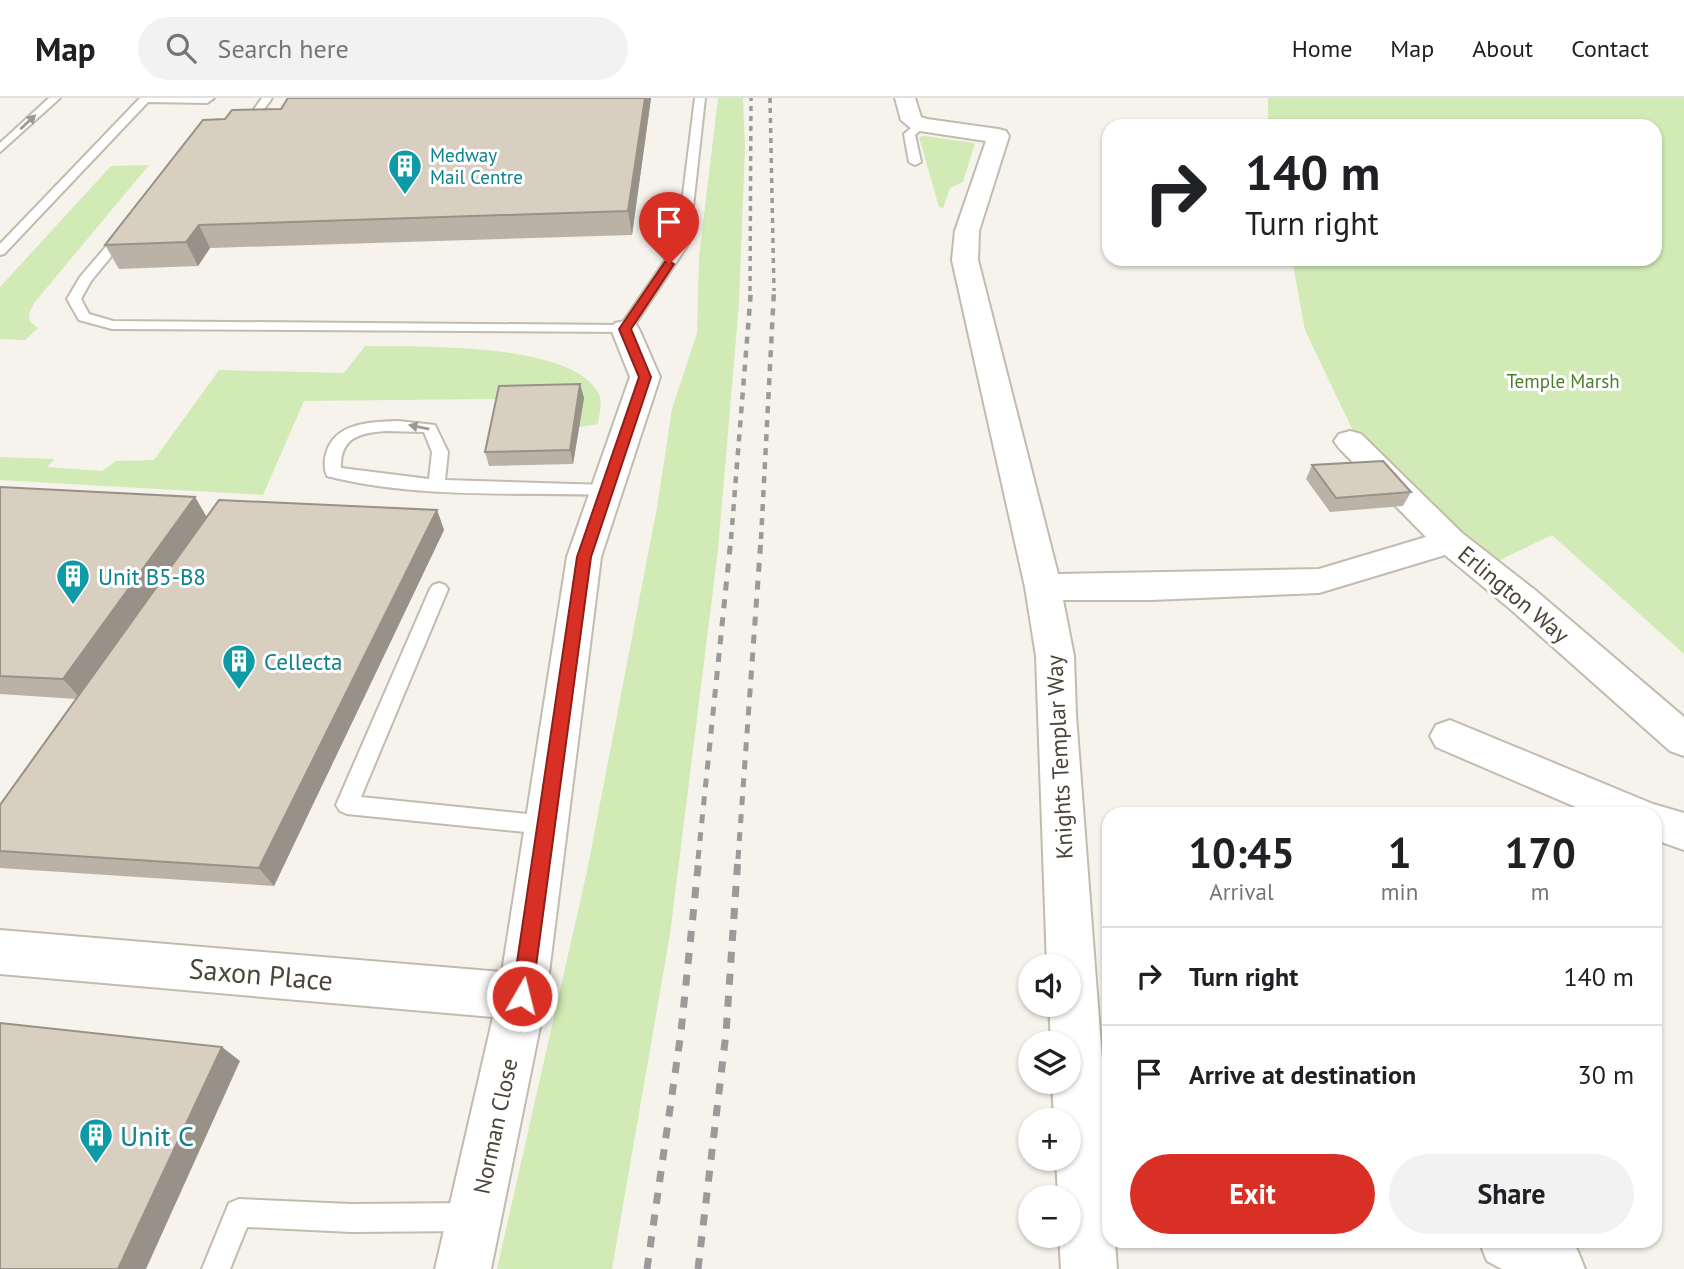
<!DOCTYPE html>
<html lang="en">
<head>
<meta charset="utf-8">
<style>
  body { margin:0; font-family:"PT Sans",sans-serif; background:#f2f2f2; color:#202124; height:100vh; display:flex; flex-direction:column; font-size:26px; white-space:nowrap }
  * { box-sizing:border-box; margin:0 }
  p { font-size:23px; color:#757577 }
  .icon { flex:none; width:38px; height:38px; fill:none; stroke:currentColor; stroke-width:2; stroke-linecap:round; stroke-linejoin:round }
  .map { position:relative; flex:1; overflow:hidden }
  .panel { position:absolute; left:1102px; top:709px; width:560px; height:441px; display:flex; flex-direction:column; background:#fff; border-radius:21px; box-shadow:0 2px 5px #0004 }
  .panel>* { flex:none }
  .top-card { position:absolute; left:1102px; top:21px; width:560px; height:147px; border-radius:21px; box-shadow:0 2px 5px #0004; background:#fff; color:#202124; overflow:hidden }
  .buttons { position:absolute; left:1018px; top:856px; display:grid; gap:14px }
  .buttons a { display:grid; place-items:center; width:63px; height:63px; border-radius:50%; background:#fff; box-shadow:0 2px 5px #0004; font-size:35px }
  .pin { position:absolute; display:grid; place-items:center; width:60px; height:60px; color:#fff; margin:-72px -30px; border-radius:50% 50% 50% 0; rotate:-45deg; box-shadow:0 0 7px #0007 }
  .pin .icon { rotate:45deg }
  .me { position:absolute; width:77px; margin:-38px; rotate:8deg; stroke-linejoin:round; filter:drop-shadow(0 0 5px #0008) }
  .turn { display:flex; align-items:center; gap:24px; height:147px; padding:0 28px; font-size:32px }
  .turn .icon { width:91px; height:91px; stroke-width:2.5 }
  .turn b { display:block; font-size:49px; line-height:60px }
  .eta { display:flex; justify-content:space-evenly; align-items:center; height:119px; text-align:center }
  .eta b { font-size:42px; font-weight:700; line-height:49px }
  .cta { display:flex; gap:14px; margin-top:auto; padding:14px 28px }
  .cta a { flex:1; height:80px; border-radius:42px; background:#d93025; color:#fff; font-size:28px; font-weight:700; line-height:80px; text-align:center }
  .cta a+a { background:#f2f2f2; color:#202124 }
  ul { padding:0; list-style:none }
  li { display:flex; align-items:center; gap:21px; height:98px; padding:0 28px; border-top:2px solid #e0e0e0 }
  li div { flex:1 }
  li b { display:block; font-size:26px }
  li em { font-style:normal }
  header { display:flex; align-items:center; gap:42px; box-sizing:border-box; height:98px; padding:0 35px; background:#fff; border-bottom:2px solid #e0e0e0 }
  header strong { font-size:33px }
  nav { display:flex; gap:38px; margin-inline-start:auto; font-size:24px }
  .search { width:490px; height:63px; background:#f2f2f2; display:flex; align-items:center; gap:18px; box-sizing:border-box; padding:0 24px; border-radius:38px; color:#757577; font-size:26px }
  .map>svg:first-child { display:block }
  .green { fill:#d2eab5 }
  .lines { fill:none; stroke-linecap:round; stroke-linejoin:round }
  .lane-casing { stroke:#c2bbae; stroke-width:4 }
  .street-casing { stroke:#c2bbae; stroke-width:4 }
  .lane { fill:#fff; fill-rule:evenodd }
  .street { fill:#fff; fill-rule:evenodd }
  .rail-far3 { stroke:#9a9a9a; stroke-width:3.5; stroke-dasharray:5 5; stroke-linecap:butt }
  .rail-far2 { stroke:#9a9a9a; stroke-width:4.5; stroke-dasharray:7 7; stroke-linecap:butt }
  .rail-far1 { stroke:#9a9a9a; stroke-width:5; stroke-dasharray:9 9; stroke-linecap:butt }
  .rail { stroke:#9a9a9a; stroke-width:7; stroke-dasharray:11 11; stroke-linecap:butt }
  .wall { fill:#bab2a6 }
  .shaded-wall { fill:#979187 }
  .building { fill:#d8cfc1; stroke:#979187; stroke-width:2 }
  .oneway { fill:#9c9892 }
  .route { fill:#d93025; stroke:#8d1f18; stroke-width:2 }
  .labels { text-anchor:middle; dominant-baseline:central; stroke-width:6; stroke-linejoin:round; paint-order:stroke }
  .far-culture-label { font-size:19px; fill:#0d838f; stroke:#fff; text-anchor:start }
  .far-park-label { font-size:19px; fill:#4a7f2a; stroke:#fff }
  .culture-label { font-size:23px; fill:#0d838f; stroke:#fff; text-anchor:start }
  .street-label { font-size:23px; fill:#4b4439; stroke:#fff }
  .near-street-label { font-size:28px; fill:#4b4439; stroke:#fff }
  .near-culture-label { font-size:28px; fill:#0d838f; stroke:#fff; text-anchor:start }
</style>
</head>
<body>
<header>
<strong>Map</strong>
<div class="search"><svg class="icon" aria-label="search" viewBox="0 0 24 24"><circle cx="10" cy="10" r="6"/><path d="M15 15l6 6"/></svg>Search here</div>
<nav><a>Home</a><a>Map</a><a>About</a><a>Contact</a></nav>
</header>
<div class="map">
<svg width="1684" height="1171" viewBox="0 0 1684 1171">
  <rect width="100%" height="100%" fill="#f6f3ec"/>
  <g class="green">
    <polygon points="718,0 743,0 745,50 739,205 718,452 670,836 612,1171 497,1171 587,773 657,409 672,311 697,235 699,159"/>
    <polygon points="1268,0 1684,0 1684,556 1552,437 1486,469 1355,337 1305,232 1292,161 1656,161 1656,28 1268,28"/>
    <polygon points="924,38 975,45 963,84 950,90 943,110 939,109 919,39"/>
    <polygon points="149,67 34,205 29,215 30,224 38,230 25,242 0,241 0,189 111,68"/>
    <path d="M365,248C414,249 580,243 600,299C602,306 599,318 598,326L579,329L583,300L304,303L263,397L0,382V359L55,361L47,369L102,373L116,363L154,362L219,272L344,275Z"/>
  </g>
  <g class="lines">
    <g class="lane-casing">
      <g id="lane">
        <polygon points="49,0 60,0 0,54 0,45"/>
        <polygon points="140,0 214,0 207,5 148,4 4,156 0,157 0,146"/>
        <path d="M262,0H272C263,13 253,28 235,27V23L252,14Z"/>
        <polygon points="695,0 705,0 689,145 630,234 112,231 79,222 67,201 80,179 122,130 126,129 132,133 91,183 81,201 89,216 113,223 621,227 677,145"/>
        <polygon points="917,25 926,27 915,37 921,64 915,67 909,64 904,36"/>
        <path d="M398,323L435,327L448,354L445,382L607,387L615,392L607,397C515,394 417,401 327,378C324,371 324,363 326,356C334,324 372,324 398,323ZM385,333L424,334L432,354L429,381L341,370C340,340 359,335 385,333Z"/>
        <polygon points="439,485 445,487 448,491 361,699 546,718 554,721 557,727 554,733 546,736 347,716 340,713 336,707 430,491 433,487"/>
        <polygon points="239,1101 351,1106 471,1105 481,1109 485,1119 481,1129 471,1133 351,1134 247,1129 230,1171 202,1171 229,1105"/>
      </g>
    </g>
    <g class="street-casing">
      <g id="street">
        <polygon points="895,0 915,0 921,19 927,21 998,31 1006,33 1009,38 979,133 978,162 1058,476 1319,471 1426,439 1339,350 1334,343 1339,336 1350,333 1361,336 1462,435 1535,492 1684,619 1684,658 1670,653 1509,510 1445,457 1319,495 1151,502 1063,502 1074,558 1076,617 1110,1068 1110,1143 1115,1143 1117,1171 1061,1171 1059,1138 1069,1138 1069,1099 1058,1099 1056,1060 1069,1060 1069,1022 1054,1022 1052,984 1069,984 1069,945 1051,945 1049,906 1069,906 1069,868 1047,868 1036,558 1025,489 952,162 955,133 986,43 913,32 901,22"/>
        <polygon points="625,223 635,225 639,231 660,279 601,459 546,899 491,1171 435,1171 493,919 0,876 0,832 502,874 567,459 630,279 611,231 615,225"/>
        <polygon points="1450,622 1653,706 1684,715 1684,752 1656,742 1656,716 1592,716 1436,649 1430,638 1436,627"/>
        <polygon points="1479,1143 1562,1143 1577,1151 1585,1171 1502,1171 1487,1163"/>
      </g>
    </g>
    <use href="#lane" class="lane"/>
    <use href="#street" class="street"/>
    <g class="rail-far3">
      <polyline points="770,0 774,193"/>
      <polyline points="750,193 751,0"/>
    </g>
    <g class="rail-far2">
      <polyline points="731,441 751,192"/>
      <polyline points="761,441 774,192"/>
    </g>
    <g class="rail-far1">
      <polyline points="698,761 731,440"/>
      <polyline points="738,761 761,440"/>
    </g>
    <g class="rail">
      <polyline points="647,1171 681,934 699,759"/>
      <polyline points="698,1171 726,935 738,759"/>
    </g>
  </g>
  <g class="wall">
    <polygon points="288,0 651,0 632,137 210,150 198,168 119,171 105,147 225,21 281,11"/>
    <polygon points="580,286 584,300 573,366 489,368 485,354"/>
    <polygon points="1312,367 1411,394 1403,408 1330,414 1306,381"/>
    <polygon points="0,389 195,399 207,419 437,412 444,432 274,788 0,770 0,707 76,601 0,596"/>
  </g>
  <g class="shaded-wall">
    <polygon points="645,0 651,0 632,137 628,113"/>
    <polygon points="199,127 210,150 198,168 186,144"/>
    <polygon points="580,286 584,300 573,366 570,352"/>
    <polygon points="195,399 207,420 81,601 63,581"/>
    <polygon points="437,412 444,432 274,788 259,770"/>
    <polygon points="222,949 240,963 146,1171 118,1171"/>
  </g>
  <g class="building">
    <polygon points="288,0 645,0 628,113 199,127 186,144 105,147 203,22 225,21 232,12 281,11"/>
    <polygon points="580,286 570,352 485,354 499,288"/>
    <polygon points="1383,363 1411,394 1336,400 1312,367"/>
    <polygon points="0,389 195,399 63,581 0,578"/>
    <polygon points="219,402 437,412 259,770 0,753 0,707"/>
    <polygon points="0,925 222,949 118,1171 0,1171"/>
  </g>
  <defs><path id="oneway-solid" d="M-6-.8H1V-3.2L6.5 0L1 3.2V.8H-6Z" transform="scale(1.75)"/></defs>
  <g class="oneway">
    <use href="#oneway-solid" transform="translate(28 24) rotate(-43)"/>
    <use href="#oneway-solid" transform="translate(419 329) rotate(-169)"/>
  </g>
  <polygon class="route" points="669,163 674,166 631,231 651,279 591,459 532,898 529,905 522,908 515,905 512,898 577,459 639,279 619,231 665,164"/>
  <defs>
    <g id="building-pin" transform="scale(1.75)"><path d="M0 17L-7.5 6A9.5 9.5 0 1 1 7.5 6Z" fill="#0f9aa8" stroke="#fff"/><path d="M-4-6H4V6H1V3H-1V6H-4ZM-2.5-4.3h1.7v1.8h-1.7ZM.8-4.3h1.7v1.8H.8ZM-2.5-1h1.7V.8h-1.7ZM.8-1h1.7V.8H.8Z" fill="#fff"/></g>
  </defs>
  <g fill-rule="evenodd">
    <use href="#building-pin" x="405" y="68"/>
    <use href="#building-pin" x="73" y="478"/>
    <use href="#building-pin" x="239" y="563"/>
    <use href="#building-pin" x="96" y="1037"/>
  </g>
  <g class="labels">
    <g class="far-culture-label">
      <text x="430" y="57">Medway<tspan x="430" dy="22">Mail Centre</tspan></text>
    </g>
    <g class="far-park-label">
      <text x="1563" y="283">Temple Marsh</text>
    </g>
    <g class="culture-label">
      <text x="98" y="478">Unit B5-B8</text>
      <text x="264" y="563">Cellecta</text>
    </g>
    <g class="street-label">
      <text transform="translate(1514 496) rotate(40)">Erlington Way</text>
      <text transform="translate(1059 659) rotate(-93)">Knights Templar Way</text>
      <text transform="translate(495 1028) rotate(-78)">Norman Close</text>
    </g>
    <g class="near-street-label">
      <text transform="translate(261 876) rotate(5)">Saxon Place</text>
    </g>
    <g class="near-culture-label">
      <text x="120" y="1037">Unit C</text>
    </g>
  </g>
</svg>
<div class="buttons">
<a><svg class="icon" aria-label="sound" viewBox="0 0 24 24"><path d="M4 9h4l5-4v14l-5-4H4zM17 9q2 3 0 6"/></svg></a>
<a><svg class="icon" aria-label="layers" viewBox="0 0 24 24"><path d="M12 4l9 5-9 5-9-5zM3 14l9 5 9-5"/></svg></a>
<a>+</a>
<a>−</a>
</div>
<div class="pin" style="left:669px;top:166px;background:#d93025"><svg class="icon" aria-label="arrive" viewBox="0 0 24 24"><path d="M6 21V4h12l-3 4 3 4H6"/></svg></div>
<svg class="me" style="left:522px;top:898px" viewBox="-20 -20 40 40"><circle r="17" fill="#d93025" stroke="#fff" stroke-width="3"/><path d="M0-11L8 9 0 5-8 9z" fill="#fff"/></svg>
<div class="top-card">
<div class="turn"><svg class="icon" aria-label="right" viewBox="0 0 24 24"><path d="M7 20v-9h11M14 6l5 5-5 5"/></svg><div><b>140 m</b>Turn right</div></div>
</div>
<section class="panel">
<div class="eta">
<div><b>10:45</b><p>Arrival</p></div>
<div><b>1</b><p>min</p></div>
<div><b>170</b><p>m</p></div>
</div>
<ul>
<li><svg class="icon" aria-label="right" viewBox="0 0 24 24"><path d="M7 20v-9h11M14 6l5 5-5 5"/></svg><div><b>Turn right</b></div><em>140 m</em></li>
<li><svg class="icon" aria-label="arrive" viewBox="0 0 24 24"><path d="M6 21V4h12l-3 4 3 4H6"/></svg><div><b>Arrive at destination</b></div><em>30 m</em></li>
</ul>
<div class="cta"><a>Exit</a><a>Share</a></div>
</section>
</div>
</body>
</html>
